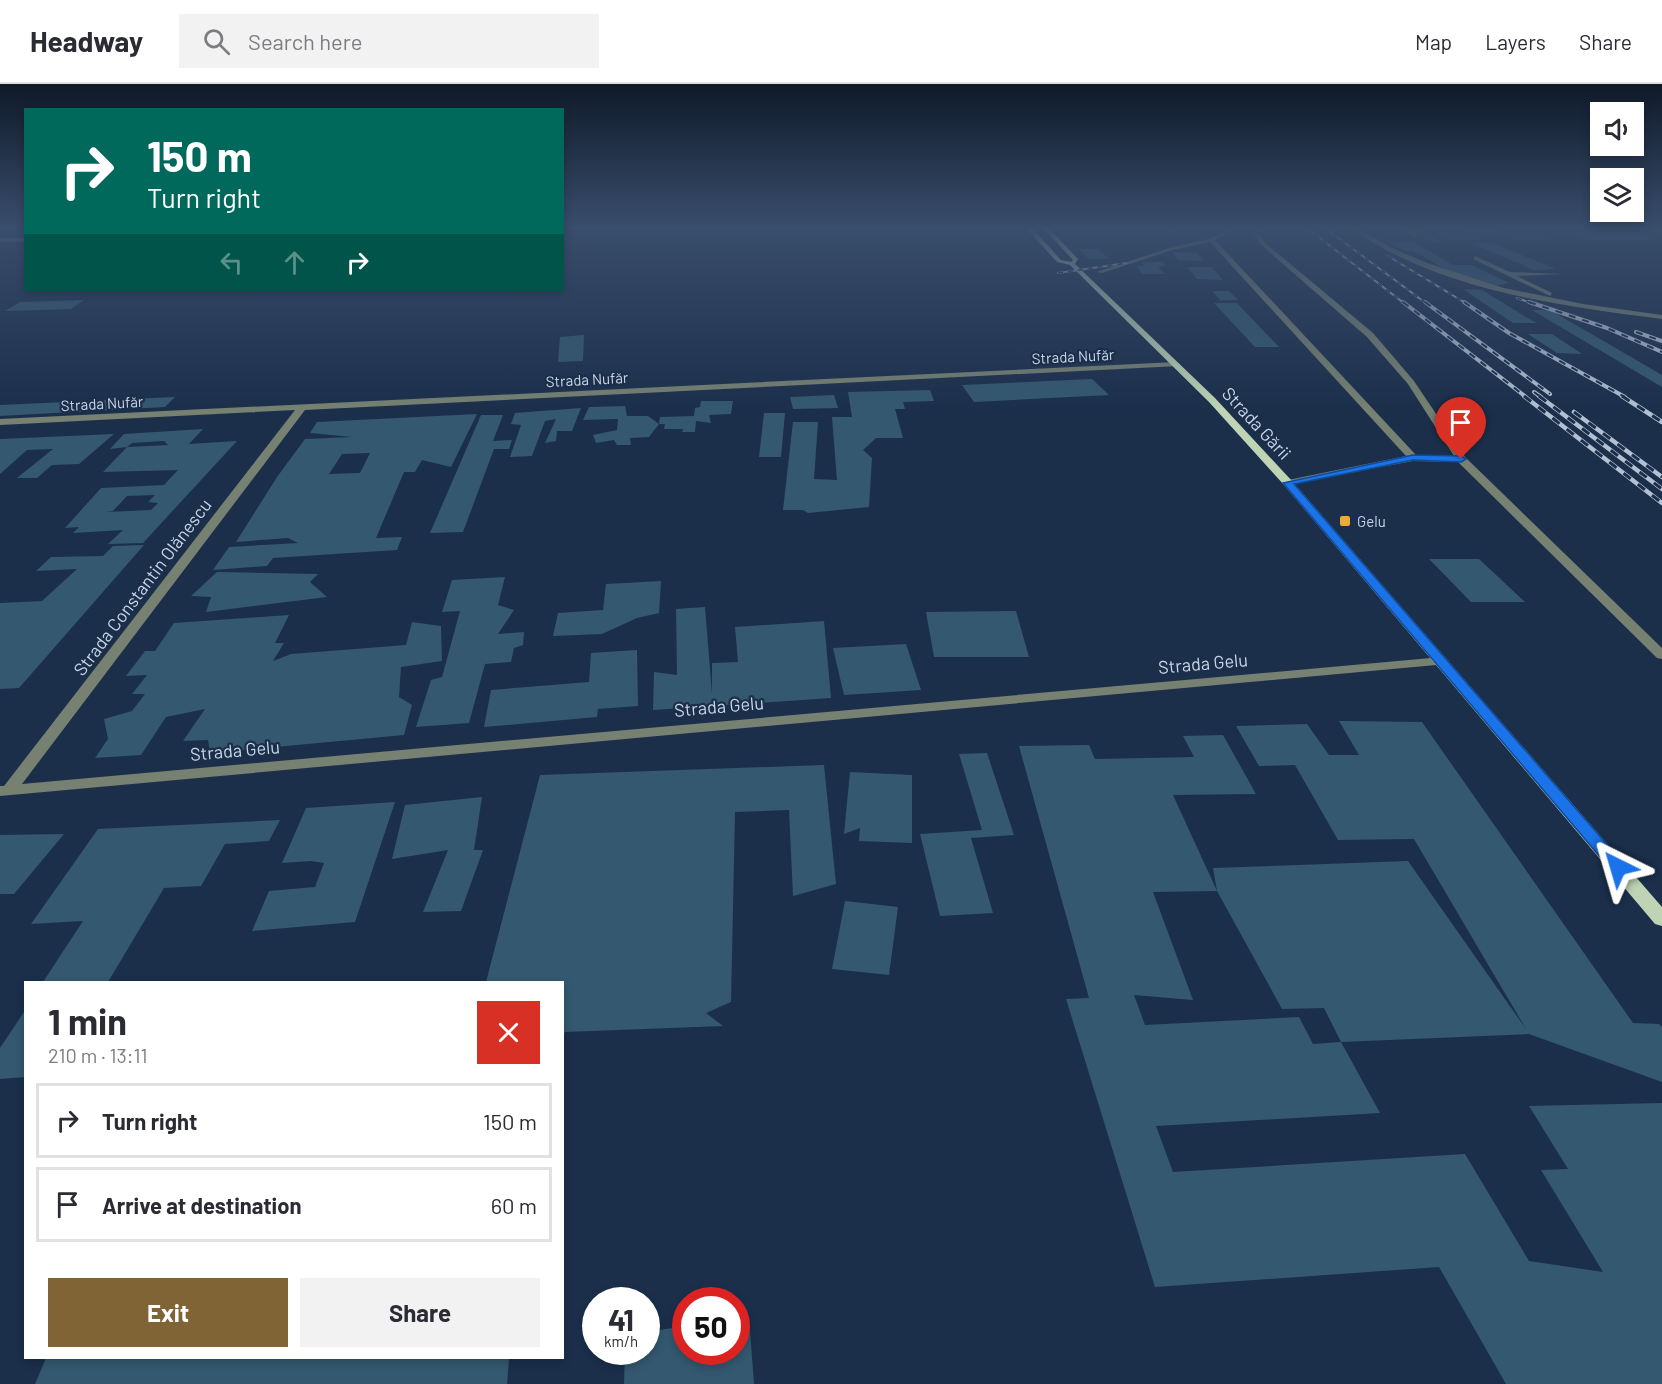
<!DOCTYPE html>
<html lang="en">
<head>
<meta charset="utf-8">
<style>
  body { margin:0; font-family:Barlow,sans-serif; background:#f2f2f3; color:#2b2b33; height:100vh; display:flex; flex-direction:column; font-size:22px; white-space:nowrap }
  * { box-sizing:border-box; margin:0 }
  p { font-size:20px; color:#7c7c81 }
  .icon { flex:none; width:33px; height:33px; fill:none; stroke:currentColor; stroke-width:2; stroke-linecap:round; stroke-linejoin:round }
  .map { position:relative; flex:1; overflow:hidden }
  .details { position:absolute; left:24px; top:897px; width:540px; height:378px; display:flex; flex-direction:column; background:#fff; border-radius:0px; box-shadow:0 3px 9px #0003 }
  .details>* { flex:none }
  .top-card { position:absolute; left:24px; top:24px; width:540px; height:183px; border-radius:0px; box-shadow:0 3px 9px #0003; background:#00695c; color:#fff; overflow:hidden }
  .controls { position:absolute; left:1590px; top:18px; display:grid; gap:12px }
  .controls a { display:grid; place-items:center; width:54px; height:54px; border-radius:0px; background:#fff; box-shadow:0 3px 9px #0003; font-size:30px }
  .speed { position:absolute; left:582px; top:1203px; display:flex; gap:12px; font-size:30px; font-weight:700; text-align:center }
  .speed>* { display:grid; place-content:center; width:78px; height:78px; border-radius:50%; background:#fff; box-shadow:0 3px 9px #0003; line-height:1 }
  .speed small { font-size:15px; font-weight:400 }
  .speed .limit { border:9px solid #d22; background:#fff; color:#111 }
  .pin { position:absolute; display:grid; place-items:center; width:51px; height:51px; color:#fff; margin:-62px -26px; border-radius:50% 50% 50% 0; rotate:-45deg; box-shadow:0 0 6px #0007 }
  .pin .icon { rotate:45deg }
  .me { position:absolute; width:66px; margin:-33px; rotate:320deg; stroke-linejoin:round; filter:drop-shadow(0 0 4px #0008) }
  .turn { display:flex; align-items:center; gap:21px; height:126px; padding:0 24px; font-size:27px }
  .turn .icon { width:78px; height:78px; stroke-width:2.5 }
  .turn b { display:block; font-size:42px; line-height:51px }
  .lanes { display:flex; align-items:center; height:57px; padding:0 24px; background:#0003; justify-content:center; gap:30px; direction:ltr }
  .lanes .off { opacity:.35 }
  .round { display:grid; place-items:center; flex:none; width:63px; height:63px; border-radius:0px; background:#f2f2f3 }
  .overview { display:flex; align-items:center; justify-content:space-between; height:102px; padding:0 24px }
  h1 { font-size:36px; font-weight:700; line-height:45px }
  .button { display:flex; gap:12px; margin-top:auto; padding:12px 24px }
  .button a { flex:1; height:69px; border-radius:0px; background:#816436; color:#fff; font-size:24px; font-weight:700; line-height:69px; text-align:center }
  .button a+a { background:#f2f2f3; color:#2b2b33 }
  ul { padding:0; list-style:none }
  li { display:flex; align-items:center; gap:18px; height:75px; margin:0 12px 9px; padding:0 12px; border:3px solid #e1e1e2; border-radius:0px }
  li div { flex:1 }
  li b { display:block; font-size:22px }
  li em { font-style:normal }
  header { display:flex; align-items:center; gap:36px; box-sizing:border-box; height:84px; padding:0 30px; background:#fff; border-bottom:2px solid #e1e1e2 }
  header strong { font-size:28px }
  nav { display:flex; gap:33px; margin-inline-start:auto; font-size:21px }
  .search { width:420px; height:54px; background:#f2f2f3; display:flex; align-items:center; gap:15px; box-sizing:border-box; padding:0 21px; border-radius:0px; color:#7c7c81; font-size:22px }
  .map>svg:first-child { display:block }
  .building { fill:#33586f; fill-rule:evenodd }
  .lines { fill:none; stroke-linecap:round; stroke-linejoin:round }
  .minor { fill:#768172; fill-rule:evenodd }
  .major { fill:#bed4b5; fill-rule:evenodd }
  .rail-far2-casing { stroke:#b2c0d2; stroke-width:2 }
  .rail-far1-casing { stroke:#b2c0d2; stroke-width:4 }
  .rail-casing { stroke:#b2c0d2; stroke-width:4.5 }
  .rail-far2 { stroke:#1b2f4b; stroke-width:1.5; stroke-dasharray:5; stroke-linecap:butt }
  .rail-far1 { stroke:#1b2f4b; stroke-width:2; stroke-dasharray:7; stroke-linecap:butt }
  .rail { stroke:#1b2f4b; stroke-width:3; stroke-dasharray:9; stroke-linecap:butt }
  .route { fill:#1a73e8; stroke:#114b97; stroke-width:1.5 }
  .poi-dot { fill:#ebaa39; stroke:#1b2f4b; stroke-width:2 }
  .labels { text-anchor:middle; dominant-baseline:central; stroke-width:4.5; stroke-linejoin:round; paint-order:stroke }
  .far-street-label { font-size:15px; fill:#c8d5e6; stroke:#1b2f4b }
  .far-poi-label { font-size:15px; fill:#c8d5e6; stroke:#1b2f4b; text-anchor:start }
  .street-label { font-size:18px; fill:#c8d5e6; stroke:#1b2f4b }
</style>
</head>
<body>
<header>
<strong>Headway</strong>
<div class="search"><svg class="icon" aria-label="search" viewBox="0 0 24 24"><circle cx="10" cy="10" r="6"/><path d="M15 15l6 6"/></svg>Search here</div>
<nav><a>Map</a><a>Layers</a><a>Share</a></nav>
</header>
<div class="map">
<svg width="1662" height="1300" viewBox="0 0 1662 1300">
  <rect width="100%" height="100%" fill="#1b2f4b"/>
  <g class="building">
    <polygon points="1163,144 1177,144 1181,150 1168,150"/>
    <polygon points="1407,144 1418,144 1443,158 1431,158"/>
    <polygon points="1459,145 1492,145 1502,149 1535,149 1551,156 1517,156 1507,152 1473,151 1482,156 1447,156 1434,149 1468,149"/>
    <polygon points="1569,149 1646,150 1662,157 1587,157"/>
    <polygon points="1389,158 1414,158 1453,181 1471,181 1509,199 1496,201 1448,187 1414,167 1404,167"/>
    <polygon points="1471,159 1492,159 1556,185 1534,186"/>
    <polygon points="1078,165 1098,165 1109,175 1089,175"/>
    <polygon points="1172,168 1197,169 1204,177 1178,176"/>
    <polygon points="1141,178 1162,178 1166,182 1158,182 1165,190 1142,190 1137,182 1144,182"/>
    <polygon points="1187,183 1212,183 1223,196 1197,195"/>
    <polygon points="1463,205 1482,206 1536,239 1513,239"/>
    <polygon points="1212,207 1229,207 1238,216 1220,216"/>
    <polygon points="84,216 71,225 5,227 20,218"/>
    <polygon points="1214,219 1237,219 1279,263 1255,263"/>
    <polygon points="1532,226 1550,226 1662,291 1662,303"/>
    <polygon points="1528,250 1552,250 1582,270 1557,269"/>
    <polygon points="584,251 583,277 558,278 560,253"/>
    <polygon points="1092,295 1109,311 974,318 962,301"/>
    <polygon points="930,306 934,317 903,318 905,325 895,325 903,354 876,354 863,366 872,374 869,423 808,429 803,426 783,426 793,338 818,338 814,395 837,396 832,333 852,333 848,308"/>
    <polygon points="834,311 838,324 793,325 790,313"/>
    <polygon points="175,313 165,323 0,332 0,321"/>
    <polygon points="701,317 733,317 731,330 709,331 711,339 696,337 695,348 682,348 683,345 664,345 665,340 659,340 649,353 630,354 631,361 617,361 614,356 596,359 593,351 617,346 618,335 583,336 589,323 625,322 627,332 648,332 659,340 660,333 694,332 695,324 700,323"/>
    <polygon points="581,324 572,347 557,347 556,357 545,359 556,335 545,337 532,372 510,373 521,341 511,340 515,329"/>
    <polygon points="764,329 785,329 781,373 759,373"/>
    <path d="M477,330L451,383L422,376L415,388H404L376,454L402,453L397,466L273,474L267,482L213,486L229,463L298,459L288,454L236,458L277,393L305,355L352,353L310,349L317,338ZM370,369L360,389L329,390L342,370Z"/>
    <polygon points="481,331 503,331 493,357 512,356 509,365 494,365 463,448 430,449"/>
    <path d="M203,345L189,360L237,357L143,459L108,460L123,446L73,449L79,443L65,444L101,404L164,401L178,386L103,388L127,363L168,361L164,357L132,359L127,363L110,365L124,350ZM155,411L148,418L158,419L151,426L106,428L113,427L127,412Z"/>
    <polygon points="114,350 79,380 52,381 37,394 17,394 53,365 27,366 0,390 0,355"/>
    <polygon points="144,461 19,604 0,605 0,519 42,517 77,485 36,487 51,473 103,472 113,462"/>
    <polygon points="1429,475 1479,475 1525,518 1471,518"/>
    <polygon points="217,488 318,490 310,498 327,513 206,528 211,513 191,512"/>
    <polygon points="505,493 498,521 514,526 498,550 524,548 523,561 514,564 511,578 485,580 469,639 416,643 431,596 442,593 460,527 442,528 452,496"/>
    <polygon points="661,497 659,529 637,534 602,550 553,552 558,529 603,526 606,500"/>
    <polygon points="705,523 712,610 712,579 738,578 735,543 824,537 831,614 653,626 654,588 677,591 676,525"/>
    <polygon points="1016,527 1029,573 934,573 926,528"/>
    <polygon points="289,531 275,559 284,559 273,577 291,570 406,561 412,538 441,542 442,577 401,583 399,613 412,621 404,651 210,669 208,656 183,657 205,625 166,633 141,671 95,674 108,655 104,635 132,627 145,610 132,610 147,591 126,592 145,567 155,567 174,539"/>
    <polygon points="906,560 921,606 844,611 833,564"/>
    <polygon points="637,566 638,622 598,625 597,633 484,643 491,606 589,598 591,569"/>
    <polygon points="1339,637 1422,638 1633,939 1659,940 1662,943 1662,998 1529,950 1341,958 1324,924 1282,925 1217,807 1213,784 1408,777 1526,945 1414,755 1338,756 1295,681 1259,682 1236,642 1307,640 1329,671 1359,671"/>
    <polygon points="1223,651 1256,710 1173,711 1217,807 1153,808 1193,916 1134,911 1145,941 1299,933 1313,960 1341,958 1380,1029 1156,1042 1173,1088 1465,1070 1529,1177 1603,1188 1541,1086 1568,1085 1529,1022 1662,1019 1662,1300 1506,1300 1439,1183 1155,1203 1066,915 1089,914 1019,662 1089,661 1095,675 1194,673 1183,652"/>
    <polygon points="987,669 1014,751 971,754 993,829 940,832 920,750 982,746 959,670"/>
    <polygon points="824,681 836,800 793,812 789,726 735,728 731,918 706,929 723,942 565,948 562,958 562,898 486,898 540,691"/>
    <polygon points="850,688 912,691 912,759 859,757 860,744 844,750"/>
    <polygon points="482,713 474,766 483,766 461,827 423,828 448,766 392,775 405,721"/>
    <polygon points="395,718 355,838 252,847 269,807 315,803 324,779 311,777 282,779 306,724"/>
    <polygon points="280,736 269,757 225,760 201,802 164,804 108,898 43,898 83,837 31,840 98,745"/>
    <polygon points="64,750 14,810 0,810 0,751"/>
    <polygon points="845,817 898,823 889,891 832,885"/>
    <polygon points="26,925 26,993 0,995 0,964"/>
    <polygon points="749,1233 754,1300 624,1300 625,1268 646,1268 646,1248 686,1242 686,1268 736,1268 736,1235"/>
    <polygon points="46,1274 509,1274 507,1300 35,1300"/>
  </g>
  <g class="lines">
    <g class="minor">
      <polygon points="1232,144 1240,144 1215,156 1416,371 1454,372 1408,300 1367,253 1260,160 1251,144 1257,144 1264,158 1373,249 1414,297 1465,373 1662,564 1662,575 1657,574 1458,378 1413,377 1284,401 1283,399 1288,396 1406,372 1210,158 1173,166 1102,189 1097,188 1169,164 1209,155"/>
      <path d="M1351,144H1358L1390,163L1427,179L1504,204L1583,220L1662,231V235C1560,222 1437,206 1351,144Z"/>
      <polygon points="1399,144 1407,144 1420,152 1415,153"/>
      <polygon points="1643,144 1662,146 1662,150 1644,145"/>
      <rect x="0" y="154" width="26" height="4"/>
      <polygon points="1475,172 1510,188 1562,190 1517,192 1552,209 1550,212 1473,175"/>
      <polygon points="1176,278 1180,280 1179,282 305,326 22,700 1442,573 1449,577 1447,580 0,712 0,702 4,702 295,326 0,341 0,335"/>
    </g>
    <polygon class="major" points="1026,144 1032,144 1061,176 1071,178 1073,176 1043,144 1049,144 1078,175 1075,180 1215,314 1292,397 1662,823 1662,842 1655,840 1284,401 1209,318 1070,181 1057,178"/>
    <g class="rail-far2-casing">
      <g id="rail-far2">
        <polyline points="1307,144 1405,220"/>
        <polyline points="1325,144 1427,220"/>
        <polyline points="1388,172 1467,220"/>
        <polyline points="1058,189 1127,179"/>
        <polyline points="1517,214 1534,220"/>
      </g>
    </g>
    <g class="rail-far1-casing">
      <g id="rail-far1">
        <polyline points="1403,218 1526,313"/>
        <polyline points="1425,218 1550,310"/>
        <polyline points="1464,218 1509,249 1625,313"/>
        <polyline points="1529,218 1607,244 1662,268"/>
        <polyline points="1636,248 1662,257"/>
        <polyline points="1534,308 1541,313"/>
      </g>
    </g>
    <g class="rail-casing">
      <g id="rail">
        <polyline points="1524,312 1662,419"/>
        <polyline points="1539,312 1662,405"/>
        <polyline points="1622,312 1662,338"/>
        <polyline points="1574,328 1662,393"/>
      </g>
    </g>
    <use href="#rail-far2" class="rail-far2"/>
    <use href="#rail-far1" class="rail-far1"/>
    <use href="#rail" class="rail"/>
  </g>
  <linearGradient id="sky" x2="0" y2="1"><stop stop-color="#0f1a29"/><stop offset="0.44" stop-color="#394d6c"/><stop offset="1" stop-color="#394d6c" stop-opacity="0"/></linearGradient>
  <rect width="1662" height="326" fill="url(#sky)"/>
  <polygon class="route" points="1413,371 1461,372 1466,375 1461,378 1413,376 1294,400 1623,779 1626,783 1623,787 1612,787 1283,399"/>
  <rect class="poi-dot" x="1339" y="431" width="12" height="12" rx="3"/>
  <g class="labels">
    <g class="far-street-label">
      <text transform="translate(1073 272) rotate(-3)">Strada Nufăr</text>
      <text transform="translate(587 295) rotate(-3)">Strada Nufăr</text>
      <text transform="translate(102 319) rotate(-3)">Strada Nufăr</text>
    </g>
    <g class="far-poi-label">
      <text x="1357" y="437">Gelu</text>
    </g>
    <g class="street-label">
      <text transform="translate(1257 339) rotate(47)">Strada Gării</text>
      <text transform="translate(142 503) rotate(-53)">Strada Constantin Olănescu</text>
      <text transform="translate(1203 579) rotate(-5)">Strada Gelu</text>
      <text transform="translate(719 622) rotate(-5)">Strada Gelu</text>
      <text transform="translate(235 666) rotate(-5)">Strada Gelu</text>
    </g>
  </g>
</svg>
<div class="controls">
<a><svg class="icon" aria-label="sound" viewBox="0 0 24 24"><path d="M4 9h4l5-4v14l-5-4H4zM17 9q2 3 0 6"/></svg></a>
<a><svg class="icon" aria-label="layers" viewBox="0 0 24 24"><path d="M12 4l9 5-9 5-9-5zM3 14l9 5 9-5"/></svg></a>
</div>
<div class="speed"><div>41<small>km/h</small></div><div class="limit">50</div></div>
<div class="pin" style="left:1461px;top:375px;background:#d93025"><svg class="icon" aria-label="arrive" viewBox="0 0 24 24"><path d="M6 21V4h12l-3 4 3 4H6"/></svg></div>
<svg class="me" style="left:1618px;top:783px" viewBox="-20 -20 40 40"><path d="M0-17L14 15 0 8-14 15z" fill="#1a73e8" stroke="#fff" stroke-width="4"/></svg>
<div class="top-card">
<div class="turn"><svg class="icon" aria-label="right" viewBox="0 0 24 24"><path d="M7 20v-9h11M14 6l5 5-5 5"/></svg><div><b>150 m</b>Turn right</div></div>
<div class="lanes"><svg class="icon off" aria-label="left" viewBox="0 0 24 24"><path d="M17 20v-9H6M10 6l-5 5 5 5"/></svg><svg class="icon off" aria-label="ahead" viewBox="0 0 24 24"><path d="M12 20V5M6 11l6-6 6 6"/></svg><svg class="icon" aria-label="right" viewBox="0 0 24 24"><path d="M7 20v-9h11M14 6l5 5-5 5"/></svg></div>
</div>
<section class="details">
<div class="overview"><div><h1>1 min</h1><p>210 m · 13:11</p></div><a class="round" style="background:#d93025;color:#fff"><svg class="icon" aria-label="close" viewBox="0 0 24 24"><path d="M6 6l12 12M18 6L6 18"/></svg></a></div>
<ul>
<li><svg class="icon" aria-label="right" viewBox="0 0 24 24"><path d="M7 20v-9h11M14 6l5 5-5 5"/></svg><div><b>Turn right</b></div><em>150 m</em></li>
<li><svg class="icon" aria-label="arrive" viewBox="0 0 24 24"><path d="M6 21V4h12l-3 4 3 4H6"/></svg><div><b>Arrive at destination</b></div><em>60 m</em></li>
</ul>
<div class="button"><a>Exit</a><a>Share</a></div>
</section>
</div>
</body>
</html>
